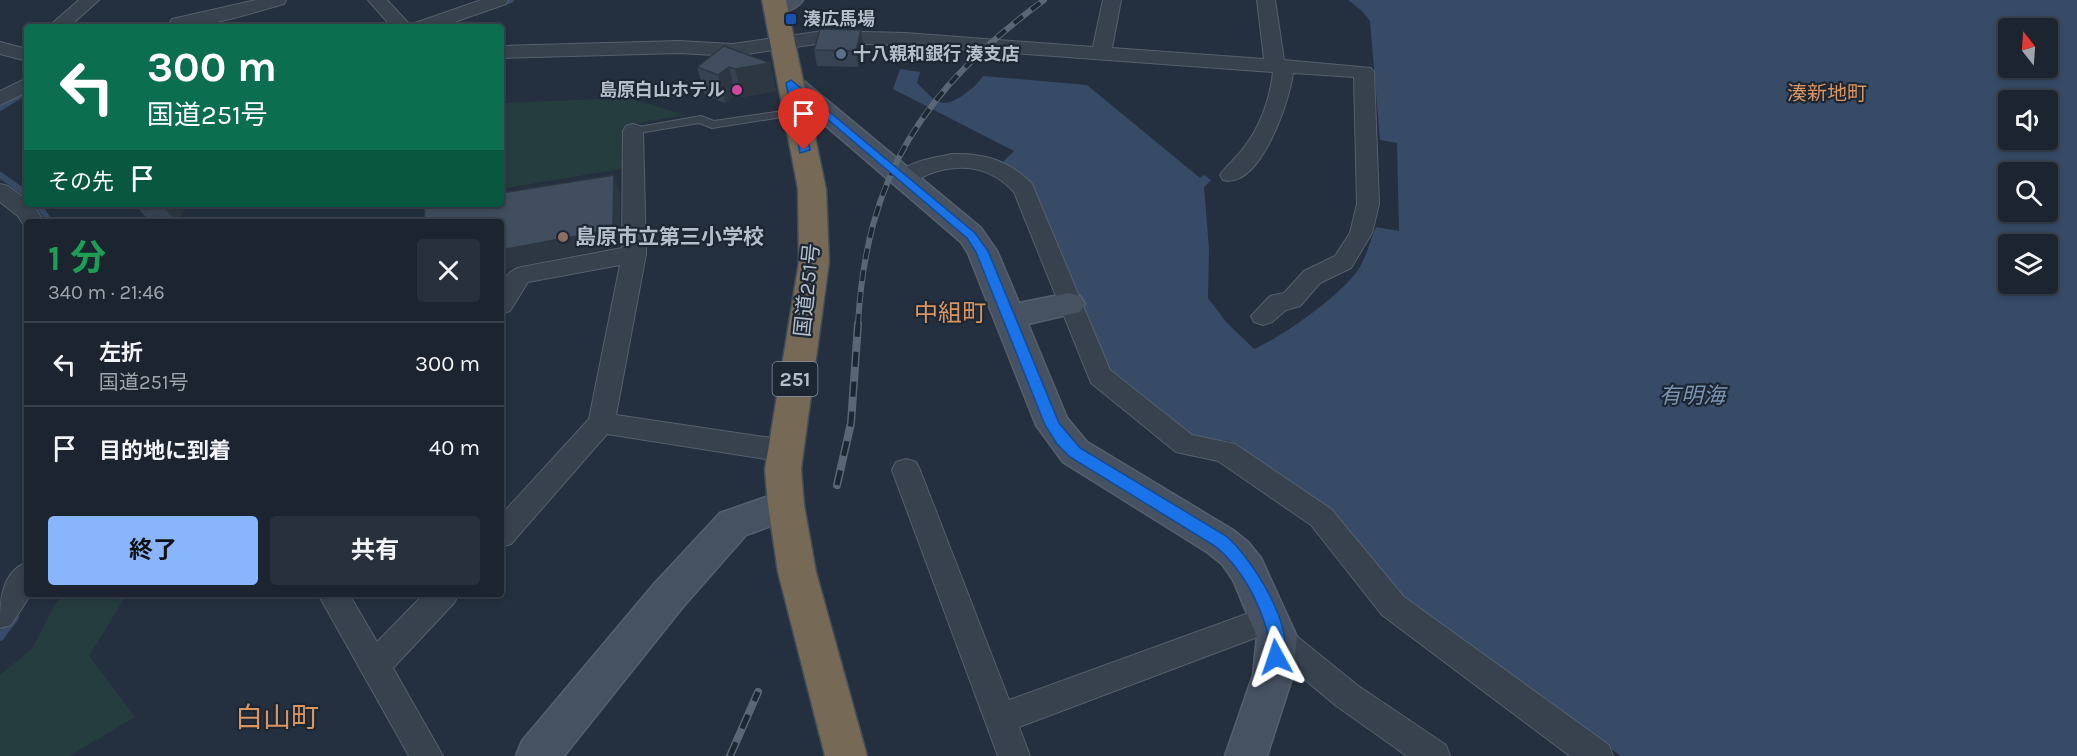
<!DOCTYPE html>
<html lang="ja">
<head>
<meta charset="utf-8">
<style>
  body { margin:0; font-family:Karla,"Noto Sans JP",sans-serif; background:#28303b; color:#f1f3f6; height:100vh; display:flex; flex-direction:column; font-size:22px; white-space:nowrap }
  * { box-sizing:border-box; margin:0 }
  p { font-size:20px; color:#a0a4aa }
  .icon { flex:none; width:33px; height:33px; fill:none; stroke:currentColor; stroke-width:2; stroke-linecap:round; stroke-linejoin:round }
  .map { position:relative; flex:1; overflow:hidden }
  .side { position:absolute; left:24px; top:219px; width:480px; height:378px; display:flex; flex-direction:column; background:#1b242f; border-radius:6px; box-shadow:0 3px 9px #0003,0 0 0 2px #39414b }
  .side>* { flex:none }
  .hud { position:absolute; left:24px; top:24px; width:480px; height:183px; border-radius:6px; box-shadow:0 3px 9px #0003,0 0 0 2px #39414b; background:#0b6e4f; color:#fff; overflow:hidden }
  .needle { width:39px; rotate:343deg }
  .tools { position:absolute; left:1998px; top:18px; display:grid; gap:12px }
  .tools a { display:grid; place-items:center; width:60px; height:60px; border-radius:6px; background:#1b242f; box-shadow:0 3px 9px #0003,0 0 0 2px #39414b; font-size:30px }
  .pin { position:absolute; display:grid; place-items:center; width:51px; height:51px; color:#fff; margin:-62px -26px; border-radius:50% 50% 50% 0; rotate:-45deg; box-shadow:0 0 6px #0007 }
  .pin .icon { rotate:45deg }
  .me { position:absolute; width:66px; margin:-33px; rotate:355deg; stroke-linejoin:round; filter:drop-shadow(0 0 4px #0008) }
  .turn { display:flex; align-items:center; gap:21px; height:126px; padding:0 24px; font-size:27px }
  .turn .icon { width:78px; height:78px; stroke-width:2.5 }
  .turn b { display:block; font-size:42px; line-height:51px }
  .then { display:flex; align-items:center; height:57px; padding:0 24px; background:#0003; gap:12px; font-size:22px }
  .round { display:grid; place-items:center; flex:none; width:63px; height:63px; border-radius:6px; background:#28303b }
  .head { display:flex; align-items:center; justify-content:space-between; height:102px; padding:0 24px }
  h1 { font-size:36px; font-weight:700; line-height:45px; color:#1e9e55 }
  .button { display:flex; gap:12px; margin-top:auto; padding:12px 24px }
  .button a { flex:1; height:69px; border-radius:6px; background:#88b5fb; color:#111; font-size:24px; font-weight:700; line-height:69px; text-align:center }
  .button a+a { background:#28303b; color:#f1f3f6 }
  ul { padding:0; list-style:none }
  li { display:flex; align-items:center; gap:18px; height:84px; padding:0 24px; border-top:2px solid #39414b }
  li div { flex:1 }
  li b { display:block; font-size:22px }
  li em { font-style:normal }
  .map>svg:first-child { display:block }
  .green { fill:#263d40 }
  .water { fill:#374b67; fill-rule:evenodd }
  .lines { fill:none; stroke-linecap:round; stroke-linejoin:round }
  .stream-far1 { stroke:#374b67; stroke-width:6 }
  .stream { stroke:#374b67; stroke-width:8 }
  .lane-casing { stroke:#56606d; stroke-width:2 }
  .street-casing { stroke:#56606d; stroke-width:2 }
  .secondary-casing { stroke:#56606d; stroke-width:3 }
  .highway-casing { stroke:#434d5a; stroke-width:3 }
  .lane { fill:#38424f; fill-rule:evenodd }
  .street { fill:#38424f; fill-rule:evenodd }
  .secondary { fill:#465162; fill-rule:evenodd }
  .highway { fill:#766955; fill-rule:evenodd }
  .rail-far1-casing { stroke:#5a6676; stroke-width:6 }
  .rail-casing { stroke:#5a6676; stroke-width:8 }
  .rail-far1 { stroke:#1d2734; stroke-width:4; stroke-dasharray:11; stroke-linecap:butt }
  .rail { stroke:#1d2734; stroke-width:5; stroke-dasharray:15; stroke-linecap:butt }
  .wall { fill:#374352 }
  .shaded-wall { fill:#2d3742 }
  .building { fill:#404e5f; stroke:#2d3742; stroke-width:1.5 }
  .route { fill:#1a73e8; stroke:#114b97; stroke-width:1.5 }
  .transit-dot { fill:#1a4fb4; stroke:#1d2734; stroke-width:2 }
  .service-dot { fill:#5c6f8a; stroke:#1d2734; stroke-width:2 }
  .hotel-dot { fill:#d1479c; stroke:#1d2734; stroke-width:2 }
  .education-dot { fill:#8d6e63; stroke:#1d2734; stroke-width:2 }
  .labels { text-anchor:middle; dominant-baseline:central; stroke-width:4.5; stroke-linejoin:round; paint-order:stroke }
  .far-poi-label { font-size:18px; font-weight:bold; fill:#b4bdca; stroke:#1d2734; text-anchor:start }
  .far-quarter-label { font-size:20px; fill:#d89461; stroke:#1d2734 }
  .shield { fill:#1d2734; stroke:#87909d; stroke-width:1.5 }
  .shield-label { font-size:20px; font-weight:bold; fill:#b4bdca }
  .poi-label { font-size:21px; font-weight:bold; fill:#b4bdca; stroke:#1d2734; text-anchor:start }
  .street-label { font-size:21px; fill:#b4bdca; stroke:#1d2734 }
  .water-label { font-size:22px; font-style:italic; fill:#7b93b2; stroke:#1d2734 }
  .quarter-label { font-size:24px; fill:#d89461; stroke:#1d2734 }
  .near-quarter-label { font-size:28px; fill:#d89461; stroke:#1d2734 }
</style>
</head>
<body>
<div class="map">
<svg width="2077" height="756" viewBox="0 0 2077 756">
  <rect width="100%" height="100%" fill="#24303f"/>
  <g class="green">
    <polygon points="628,98 685,115 627,125 627,168 501,189 501,103"/>
    <polygon points="61,594 127,594 89,656 135,717 69,756 0,756 0,675 31,650"/>
  </g>
  <path class="water" d="M1348,0H2077V756H1621L1487,662L1393,590L1320,504L1230,441L1189,438L1100,371L1002,163L1014,151L893,89L900,69L920,72L917,83C934,99 939,111 962,96C970,90 977,85 983,76L1087,85L1200,178L1204,175L1211,180L1204,187L1209,249L1208,298L1226,322L1254,349C1282,337 1340,296 1358,270C1366,258 1370,241 1376,227L1399,231L1397,143L1380,140L1370,21L1362,11ZM2008,28H2048V68H2008ZM2008,100H2048V140H2008ZM2008,172H2048V212H2008ZM2008,244H2048V284H2008Z"/>
  <g class="lines">
    <g class="stream-far1">
      <polyline points="499,4 511,0"/>
      <polyline points="0,108 27,91"/>
      <polyline points="0,175 27,194"/>
      <polyline points="38,204 50,222"/>
    </g>
    <polyline class="stream" points="0,637 15,617"/>
    <g class="lane-casing">
      <polygon id="lane" points="797,109 802,112 801,114 712,128 699,123 633,134 627,131 633,128 701,116 714,121"/>
    </g>
    <g class="street-casing">
      <g id="street">
        <polygon points="79,0 99,0 69,27 48,27"/>
        <path d="M256,0H286L284,4C247,14 211,27 172,27L170,23L172,19Z"/>
        <polygon points="368,0 387,0 412,27 392,27"/>
        <polygon points="481,0 508,0 506,4 440,27 413,27 415,23"/>
        <path d="M1103,0H1121L1112,48L1264,59L1257,0H1275L1284,60L1371,68L1374,72L1379,204L1372,233L1351,268L1320,283L1300,306L1286,310L1272,322L1263,325L1254,322L1251,316L1270,296L1284,293L1304,271L1335,256L1350,233L1357,204L1354,77L1293,73C1290,100 1260,190 1223,180L1220,175C1226,166 1235,159 1242,150C1260,128 1270,99 1273,72L905,45L823,43L733,56L679,53L501,58V46L679,41L733,44L823,31L905,33L1093,47Z"/>
        <polygon points="0,42 27,49 27,61 0,54"/>
        <polygon points="27,78 27,92 0,105 0,91"/>
        <path d="M633,124L640,126L643,131L646,254L616,415L785,440L794,443L798,451L794,459L785,462L607,434L511,544L501,547V515L589,419L620,265L528,282L510,311L501,314C501,293 497,274 521,267L622,248L623,131L626,126Z"/>
        <path d="M952,154C984,153 1009,160 1032,184L1110,370L1192,435L1235,444L1331,509L1404,597L1609,745L1613,756H1570L1382,615L1311,525L1218,461L1176,452L1091,383L1014,192C991,167 961,162 929,174C918,179 911,185 898,182L895,177C905,161 935,158 952,154Z"/>
        <polygon points="0,184 8,186 27,200 27,204 34,206 44,222 27,222 25,227 18,216 0,202"/>
        <polygon points="906,459 916,462 920,470 1009,700 1271,605 1282,608 1286,618 1283,625 1357,685 1446,745 1450,756 1407,756 1335,705 1266,647 1263,635 1019,727 1030,756 998,756 892,470 896,462"/>
        <path d="M27,562V594H31L11,625L0,628C0,603 0,573 27,562Z"/>
        <polygon points="318,594 349,594 377,642 424,594 459,594 454,603 393,668 443,756 409,756"/>
      </g>
    </g>
    <g class="secondary-casing">
      <g id="secondary">
        <path d="M770,0H803C796,11 779,14 768,11L764,6Z"/>
        <polygon points="791,75 800,78 981,228 997,251 1019,303 1069,293 1080,296 1085,304 1080,312 1028,324 1067,418 1087,442 1233,530 1248,542 1261,558 1297,637 1293,675 1267,756 1225,756 1253,675 1257,637 1233,580 1222,564 1207,552 1063,462 1036,425 968,253 961,242 782,88 778,83 782,78"/>
        <polygon points="786,490 799,494 804,505 799,516 746,535 682,608 564,756 516,756 522,741 654,584 720,513"/>
      </g>
    </g>
    <g class="highway-casing">
      <polygon id="highway" points="762,0 786,0 826,189 829,262 801,469 804,505 816,572 867,756 825,756 778,572 768,505 765,469 799,262 798,189"/>
    </g>
    <use href="#lane" class="lane"/>
    <use href="#street" class="street"/>
    <use href="#secondary" class="secondary"/>
    <use href="#highway" class="highway"/>
    <g class="rail-far1-casing">
      <path id="rail-far1" d="M858,325C866,174 924,89 1044,0"/>
    </g>
    <g class="rail-casing">
      <g id="rail">
        <polyline points="837,485 851,423 858,324"/>
        <polyline points="730,756 758,692"/>
      </g>
    </g>
    <use href="#rail-far1" class="rail-far1"/>
    <use href="#rail" class="rail"/>
  </g>
  <g class="wall">
    <polygon points="861,30 863,46 858,67 817,66 814,50"/>
    <polygon points="770,63 776,91 742,97 736,95 725,103 705,95 697,67"/>
    <polygon points="188,204 177,222 150,222 139,209"/>
  </g>
  <g class="shaded-wall">
    <polygon points="861,30 863,46 858,67 856,51"/>
    <polygon points="770,63 776,91 742,97 735,69"/>
    <polygon points="729,67 736,95 725,103 718,75"/>
    <polygon points="614,175 620,193 620,246 501,270 501,250"/>
    <polygon points="167,204 188,204 177,222 176,222 165,208"/>
  </g>
  <g class="building">
    <polygon points="820,29 861,30 856,51 814,50"/>
    <polygon points="724,46 770,63 735,69 729,67 718,75 697,67"/>
    <polygon points="614,175 613,229 501,250 501,222 424,222 425,204 501,204 501,193"/>
    <polygon points="143,204 167,204 165,208 139,209"/>
  </g>
  <path class="route" d="M791,80L975,233L988,251L1059,423L1080,448L1226,536C1251,557 1297,628 1282,662L1276,664L1271,662C1267,653 1271,643 1268,634C1259,601 1241,567 1215,546L1070,457L1057,444L1045,425L976,252L967,238L799,95L810,150L800,153L786,83Z"/>
  <rect class="transit-dot" x="785" y="13" width="12" height="12" rx="3"/>
  <circle class="service-dot" cx="841" cy="54" r="6"/>
  <circle class="hotel-dot" cx="737" cy="90" r="6"/>
  <circle class="education-dot" cx="563" cy="237" r="6"/>
  <g class="labels">
    <g class="far-poi-label">
      <text x="803" y="19">湊広馬場</text>
      <text x="853" y="54">十八親和銀行 湊支店</text>
      <text x="725" y="90" text-anchor="end">島原白山ホテル</text>
    </g>
    <g class="far-quarter-label">
      <text x="1827" y="93">湊新地町</text>
    </g>
    <rect class="shield" x="772.5" y="362" width="45" height="34" rx="4.5"/>
    <g class="shield-label">
      <text x="795" y="379">251</text>
    </g>
    <g class="poi-label">
      <text x="575" y="237">島原市立第三小学校</text>
    </g>
    <g class="street-label">
      <text transform="translate(807 290) rotate(-84)">国道251号</text>
    </g>
    <g class="water-label">
      <text x="1692" y="396">有明海</text>
    </g>
    <g class="quarter-label">
      <text x="950" y="313">中組町</text>
    </g>
    <g class="near-quarter-label">
      <text x="277" y="717">白山町</text>
    </g>
  </g>
</svg>
<div class="tools">
<a><svg class="needle" viewBox="-14 -14 28 28"><path d="M0-13l5 13h-10z" fill="#e53935"/><path d="M0 13l5-13h-10z" fill="#a0a4aa"/></svg></a>
<a><svg class="icon" aria-label="sound" viewBox="0 0 24 24"><path d="M4 9h4l5-4v14l-5-4H4zM17 9q2 3 0 6"/></svg></a>
<a><svg class="icon" aria-label="search" viewBox="0 0 24 24"><circle cx="10" cy="10" r="6"/><path d="M15 15l6 6"/></svg></a>
<a><svg class="icon" aria-label="layers" viewBox="0 0 24 24"><path d="M12 4l9 5-9 5-9-5zM3 14l9 5 9-5"/></svg></a>
</div>
<div class="pin" style="left:804px;top:150px;background:#d93025"><svg class="icon" aria-label="arrive" viewBox="0 0 24 24"><path d="M6 21V4h12l-3 4 3 4H6"/></svg></div>
<svg class="me" style="left:1276px;top:657px" viewBox="-20 -20 40 40"><path d="M0-17L14 15 0 8-14 15z" fill="#1a73e8" stroke="#fff" stroke-width="4"/></svg>
<div class="hud">
<div class="turn"><svg class="icon" aria-label="left" viewBox="0 0 24 24"><path d="M17 20v-9H6M10 6l-5 5 5 5"/></svg><div><b>300 m</b>国道251号</div></div>
<div class="then">その先<svg class="icon" aria-label="arrive" viewBox="0 0 24 24"><path d="M6 21V4h12l-3 4 3 4H6"/></svg></div>
</div>
<section class="side">
<div class="head"><div><h1>1 分</h1><p>340 m · 21:46</p></div><a class="round"><svg class="icon" aria-label="close" viewBox="0 0 24 24"><path d="M6 6l12 12M18 6L6 18"/></svg></a></div>
<ul>
<li><svg class="icon" aria-label="left" viewBox="0 0 24 24"><path d="M17 20v-9H6M10 6l-5 5 5 5"/></svg><div><b>左折</b><p>国道251号</p></div><em>300 m</em></li>
<li><svg class="icon" aria-label="arrive" viewBox="0 0 24 24"><path d="M6 21V4h12l-3 4 3 4H6"/></svg><div><b>目的地に到着</b></div><em>40 m</em></li>
</ul>
<div class="button"><a>終了</a><a>共有</a></div>
</section>
</div>
</body>
</html>
